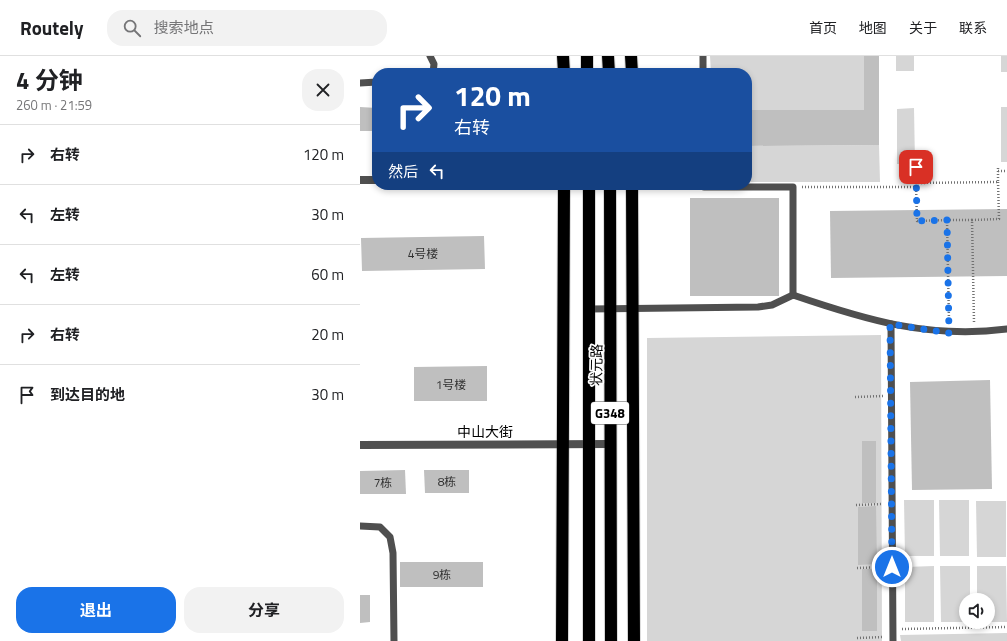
<!DOCTYPE html>
<html lang="zh">
<head>
<meta charset="utf-8">
<style>
  body { margin:0; font-family:"Titillium Web","Noto Sans SC",sans-serif; background:#f2f2f2; color:#202124; height:100vh; display:flex; flex-direction:column; font-size:15px; white-space:nowrap }
  * { box-sizing:border-box; margin:0 }
  p { font-size:13px; color:#757577 }
  .icon { flex:none; width:22px; height:22px; fill:none; stroke:currentColor; stroke-width:2; stroke-linecap:round; stroke-linejoin:round }
  .map { position:relative; flex:1; overflow:hidden }
  .panel { display:flex; flex-direction:column; background:#fff; width:360px }
  .panel>* { flex:none }
  .hud { position:absolute; left:12px; top:12px; width:380px; height:122px; border-radius:16px; box-shadow:0 2px 6px #0003; background:#1a4fa0; color:#fff; overflow:hidden }
  .fabs { position:absolute; left:599px; top:537px; display:grid; gap:8px }
  .fabs a { display:grid; place-items:center; width:36px; height:36px; border-radius:50%; background:#fff; box-shadow:0 2px 6px #0003; font-size:20px }
  .pin { position:absolute; display:grid; place-items:center; width:34px; height:34px; color:#fff; margin:-17px; border-radius:8px; box-shadow:0 2px 6px #0006 }
  .me { position:absolute; width:44px; margin:-22px; rotate:0deg; stroke-linejoin:round; filter:drop-shadow(0 0 3px #0008) }
  .turn { display:flex; align-items:center; gap:14px; height:84px; padding:0 16px; font-size:18px }
  .turn .icon { width:52px; height:52px; stroke-width:2.5 }
  .turn b { display:block; font-size:28px; line-height:34px }
  .then { display:flex; align-items:center; height:38px; padding:0 16px; background:#0003; gap:8px; font-size:15px }
  .round { display:grid; place-items:center; flex:none; width:42px; height:42px; border-radius:16px; background:#f2f2f2 }
  .overview { display:flex; align-items:center; justify-content:space-between; height:68px; padding:0 16px }
  h1 { font-size:24px; font-weight:700; line-height:30px }
  .cta { display:flex; gap:8px; margin-top:auto; padding:8px 16px }
  .cta a { flex:1; height:46px; border-radius:16px; background:#1a73e8; color:#fff; font-size:16px; font-weight:700; line-height:46px; text-align:center }
  .cta a+a { background:#f2f2f2; color:#202124 }
  ul { padding:0; list-style:none }
  li { display:flex; align-items:center; gap:12px; height:60px; padding:0 16px; border-top:1px solid #e0e0e0 }
  li div { flex:1 }
  li b { display:block; font-size:15px }
  li em { font-style:normal }
  header { display:flex; align-items:center; gap:24px; box-sizing:border-box; height:56px; padding:0 20px; background:#fff; border-bottom:1px solid #e0e0e0 }
  header strong { font-size:19px }
  nav { display:flex; gap:22px; margin-inline-start:auto; font-size:14px }
  .search { width:280px; height:36px; background:#f2f2f2; display:flex; align-items:center; gap:10px; box-sizing:border-box; padding:0 14px; border-radius:16px; color:#757577; font-size:15px }
  main { display:flex; flex:1; min-height:0 }
  .map>svg:first-child { display:block }
  .green { fill:#d6d6d6 }
  .building { fill:#bfbfbf }
  .lines { fill:none; stroke-linecap:round; stroke-linejoin:round }
  .highway-casing { stroke:#dbdbdb; stroke-width:14 }
  .path { stroke:#717171; stroke-width:2.5; stroke-dasharray:1 2; stroke-linecap:butt }
  .lane { stroke:#4f4f4f; stroke-width:7 }
  .street { stroke:#4f4f4f; stroke-width:8 }
  .highway { stroke:#000; stroke-width:12 }
  .route { stroke:#1a73e8; stroke-width:7; stroke-dasharray:0 12.6 }
  .labels { text-anchor:middle; dominant-baseline:central; stroke-width:3.5; stroke-linejoin:round; paint-order:stroke }
  .number-label { font-size:12px; fill:#303030 }
  .shield { fill:#fff; stroke:#4c4c4c; stroke-width:1 }
  .shield-label { font-size:13px; font-weight:bold; fill:#000 }
  .street-label { font-size:14px; fill:#000; stroke:#fff }
</style>
</head>
<body>
<header>
<strong>Routely</strong>
<div class="search"><svg class="icon" aria-label="search" viewBox="0 0 24 24"><circle cx="10" cy="10" r="6"/><path d="M15 15l6 6"/></svg>搜索地点</div>
<nav><a>首页</a><a>地图</a><a>关于</a><a>联系</a></nav>
</header>
<main>
<section class="panel">
<div class="overview"><div><h1>4 分钟</h1><p>260 m · 21:59</p></div><a class="round"><svg class="icon" aria-label="close" viewBox="0 0 24 24"><path d="M6 6l12 12M18 6L6 18"/></svg></a></div>
<ul>
<li><svg class="icon" aria-label="right" viewBox="0 0 24 24"><path d="M7 20v-9h11M14 6l5 5-5 5"/></svg><div><b>右转</b></div><em>120 m</em></li>
<li><svg class="icon" aria-label="left" viewBox="0 0 24 24"><path d="M17 20v-9H6M10 6l-5 5 5 5"/></svg><div><b>左转</b></div><em>30 m</em></li>
<li><svg class="icon" aria-label="left" viewBox="0 0 24 24"><path d="M17 20v-9H6M10 6l-5 5 5 5"/></svg><div><b>左转</b></div><em>60 m</em></li>
<li><svg class="icon" aria-label="right" viewBox="0 0 24 24"><path d="M7 20v-9h11M14 6l5 5-5 5"/></svg><div><b>右转</b></div><em>20 m</em></li>
<li><svg class="icon" aria-label="arrive" viewBox="0 0 24 24"><path d="M6 21V4h12l-3 4 3 4H6"/></svg><div><b>到达目的地</b></div><em>30 m</em></li>
</ul>
<div class="cta"><a>退出</a><a>分享</a></div>
</section>
<div class="map">
<svg width="647" height="585" viewBox="0 0 647 585">
  <rect width="100%" height="100%" fill="#fff"/>
  <g class="green">
    <polygon points="350,0 504,0 504,54 387,54 387,17 351,17"/>
    <rect x="536" y="0" width="18" height="15"/>
    <rect x="641" y="0" width="6" height="16"/>
    <rect x="641" y="51" width="6" height="55"/>
    <polygon points="554,52 555,108 537,108 537,53"/>
    <polygon points="519,89 520,126 387,126 387,90"/>
    <polygon points="521,279 522,585 287,585 287,282"/>
    <polygon points="544,444 574,444 574,500 545,500"/>
    <polygon points="579,444 609,444 609,500 580,500"/>
    <polygon points="616,445 646,445 646,501 617,501"/>
    <polygon points="574,510 574,566 545,566 545,511"/>
    <polygon points="580,510 610,510 610,544 606,544 606,566 581,566"/>
    <polygon points="617,510 646,510 647,566 628,566 628,544 617,544"/>
    <polygon points="647,577 647,585 541,585 540,579"/>
  </g>
  <g class="building">
    <polygon points="504,0 519,0 519,89 387,90 387,54 504,54"/>
    <polygon points="0,51 17,52 17,75 0,75"/>
    <rect x="330" y="142" width="89" height="98"/>
    <polygon points="647,153 647,220 471,222 470,155"/>
    <polygon points="124,180 125,213 2,215 1,182"/>
    <polygon points="127,310 127,345 54,345 54,311"/>
    <polygon points="630,324 632,433 552,434 550,326"/>
    <rect x="502" y="385" width="14" height="62"/>
    <polygon points="45,414 46,438 0,438 0,415"/>
    <polygon points="64,414 109,414 109,437 65,437"/>
    <polygon points="516,450 517,508 498,509 498,451"/>
    <rect x="40" y="506" width="83" height="25"/>
    <rect x="502" y="513" width="15" height="62"/>
    <polygon points="0,539 10,539 10,566 0,567"/>
  </g>
  <g class="lines">
    <g class="highway-casing">
      <g id="highway">
        <polyline points="203,0 204,17"/>
        <polyline points="227,0 227,17"/>
        <polyline points="248,0 249,17"/>
        <polyline points="271,0 272,17"/>
        <polyline points="250,129 251,585"/>
        <polyline points="272,129 274,585"/>
        <polyline points="202,585 204,129"/>
        <polyline points="229,585 229,129"/>
      </g>
    </g>
    <g class="path">
      <polyline points="556,111 556,127 638,126 638,110"/>
      <polyline points="638,115 647,115"/>
      <polyline points="556,129 557,165 587,164"/>
      <polyline points="442,131 556,131"/>
      <polyline points="589,266 587,164 612,164"/>
      <polyline points="614,266 612,164 639,163 638,125"/>
      <polyline points="495,341 523,340"/>
      <polyline points="496,449 523,448"/>
      <polyline points="497,512 524,511"/>
      <polyline points="542,573 647,571"/>
      <polyline points="497,582 524,581"/>
    </g>
    <g class="lane">
      <polyline points="70,0 74,8 73,17"/>
      <polyline points="343,0 343,17"/>
      <polyline points="0,27 17,26"/>
      <polyline points="344,129 344,131 433,131 433,239"/>
      <path d="M230,253L398,251L412,249L433,239C506,264 569,283 647,273"/>
      <polyline points="531,268 533,585"/>
      <polyline points="0,470 20,471 30,481 33,497 34,585"/>
    </g>
    <g class="street">
      <polyline points="0,124 17,124"/>
      <polyline points="0,389 250,388"/>
    </g>
    <use href="#highway" class="highway"/>
  </g>
  <g class="lines">
    <polyline class="route" points="532,511 530,268 589,277 587,164 557,165 556,111"/>
  </g>
  <g class="labels">
    <g class="number-label">
      <text x="63" y="197">4号楼</text>
      <text x="91" y="328">1号楼</text>
      <text x="87" y="425">8栋</text>
      <text x="23" y="426">7栋</text>
      <text x="82" y="518">9栋</text>
    </g>
    <rect class="shield" x="231" y="346" width="38" height="22" rx="3"/>
    <g class="shield-label">
      <text x="250" y="357">G348</text>
    </g>
    <g class="street-label">
      <text transform="translate(236 309) rotate(-89)">状元路</text>
      <text x="125" y="375">中山大街</text>
    </g>
  </g>
</svg>
<div class="fabs">
<a><svg class="icon" aria-label="sound" viewBox="0 0 24 24"><path d="M4 9h4l5-4v14l-5-4H4zM17 9q2 3 0 6"/></svg></a>
</div>
<div class="pin" style="left:556px;top:111px;background:#d93025"><svg class="icon" aria-label="arrive" viewBox="0 0 24 24"><path d="M6 21V4h12l-3 4 3 4H6"/></svg></div>
<svg class="me" style="left:532px;top:511px" viewBox="-20 -20 40 40"><circle r="17" fill="#1a73e8" stroke="#fff" stroke-width="3"/><path d="M0-11L8 9 0 5-8 9z" fill="#fff"/></svg>
<div class="hud">
<div class="turn"><svg class="icon" aria-label="right" viewBox="0 0 24 24"><path d="M7 20v-9h11M14 6l5 5-5 5"/></svg><div><b>120 m</b>右转</div></div>
<div class="then">然后<svg class="icon" aria-label="left" viewBox="0 0 24 24"><path d="M17 20v-9H6M10 6l-5 5 5 5"/></svg></div>
</div>
</div>
</main>
</body>
</html>
